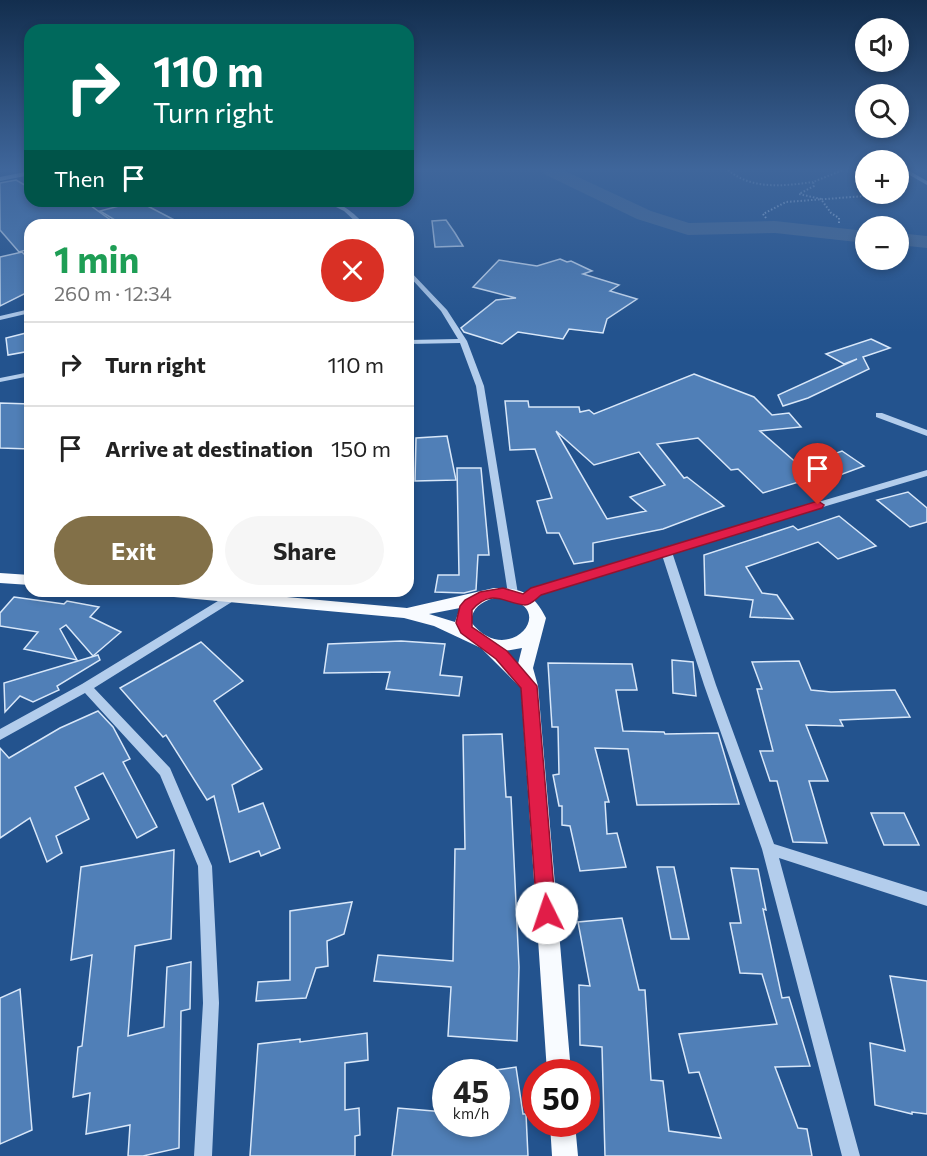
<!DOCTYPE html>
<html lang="en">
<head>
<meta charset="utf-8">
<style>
  body { margin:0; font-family:Commissioner,sans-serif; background:#f6f6f6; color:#222; height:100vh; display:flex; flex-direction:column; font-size:22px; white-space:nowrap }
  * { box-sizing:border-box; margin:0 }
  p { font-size:20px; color:#767676 }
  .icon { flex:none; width:33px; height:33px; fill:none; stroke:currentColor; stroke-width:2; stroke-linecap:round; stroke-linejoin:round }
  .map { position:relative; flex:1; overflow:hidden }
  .panel { position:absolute; left:24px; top:219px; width:390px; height:378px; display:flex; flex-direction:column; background:#fff; border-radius:18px; box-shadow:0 3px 9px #0003 }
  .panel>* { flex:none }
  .hud { position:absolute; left:24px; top:24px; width:390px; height:183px; border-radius:18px; box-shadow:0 3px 9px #0003; background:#00695c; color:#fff; overflow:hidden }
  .fabs { position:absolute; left:855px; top:18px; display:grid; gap:12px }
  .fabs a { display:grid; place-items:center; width:54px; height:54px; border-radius:50%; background:#fff; box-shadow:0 3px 9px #0003; font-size:30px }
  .speed { position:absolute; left:432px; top:1059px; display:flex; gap:12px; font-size:30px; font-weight:700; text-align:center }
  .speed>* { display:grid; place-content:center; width:78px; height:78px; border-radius:50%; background:#fff; box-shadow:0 3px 9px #0003; line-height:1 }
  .speed small { font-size:15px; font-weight:400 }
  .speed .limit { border:9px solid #d22; background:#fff; color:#111 }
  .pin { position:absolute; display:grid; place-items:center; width:51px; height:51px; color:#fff; margin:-62px -26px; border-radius:50% 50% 50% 0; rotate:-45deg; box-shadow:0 0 6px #0007 }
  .pin .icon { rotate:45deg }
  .me { position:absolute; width:66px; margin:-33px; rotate:356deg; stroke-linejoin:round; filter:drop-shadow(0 0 4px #0008) }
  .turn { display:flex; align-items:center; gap:21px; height:126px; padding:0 30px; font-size:27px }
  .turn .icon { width:78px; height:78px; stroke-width:2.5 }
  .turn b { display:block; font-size:42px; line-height:51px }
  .then { display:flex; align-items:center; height:57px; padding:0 30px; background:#0003; gap:12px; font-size:22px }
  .round { display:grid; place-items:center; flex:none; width:63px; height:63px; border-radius:32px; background:#f6f6f6 }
  .head { display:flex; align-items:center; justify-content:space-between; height:102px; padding:0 30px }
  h1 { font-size:36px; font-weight:700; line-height:45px; color:#1e9e55 }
  .button { display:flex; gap:12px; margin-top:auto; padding:12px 30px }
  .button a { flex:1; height:69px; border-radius:36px; background:#827048; color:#fff; font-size:24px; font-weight:700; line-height:69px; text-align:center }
  .button a+a { background:#f6f6f6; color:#222 }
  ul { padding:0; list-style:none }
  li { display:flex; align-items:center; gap:18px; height:84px; padding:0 30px; border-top:2px solid #e0e0e0 }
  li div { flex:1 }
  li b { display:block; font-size:22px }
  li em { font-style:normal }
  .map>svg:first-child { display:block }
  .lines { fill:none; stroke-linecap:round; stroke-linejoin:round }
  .river { fill:#476993; fill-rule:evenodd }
  .building { fill:#507fb7; stroke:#d8e7f9; stroke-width:1.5; fill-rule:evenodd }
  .path { stroke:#b3cdec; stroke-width:2; stroke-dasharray:1.5 2; stroke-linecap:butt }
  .minor { fill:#b3cdec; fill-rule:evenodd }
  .major { fill:#f8fbff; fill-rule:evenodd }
  .route { fill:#e11d48; stroke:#92132f; stroke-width:1.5 }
</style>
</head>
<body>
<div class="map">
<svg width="927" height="1156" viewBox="0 0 927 1156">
  <rect width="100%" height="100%" fill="#23538e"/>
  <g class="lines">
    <g class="river">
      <polygon points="542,170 563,170 651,211 689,223 775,221 866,231 866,243 775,233 688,235 637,219 544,174"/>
      <polygon points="898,233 927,236 927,248 898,245"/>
    </g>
  </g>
  <g class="building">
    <polygon points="16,180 30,188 30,201 84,201 112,221 94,225 86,225 80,220 57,225 30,225 30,249 19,252 0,230 0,183"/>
    <polygon points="138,201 184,225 123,225 100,211"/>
    <polygon points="446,220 455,233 463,246 435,247 432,221"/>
    <polygon points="22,252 30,260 30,291 0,306 0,257"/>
    <polygon points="560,259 567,262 571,261 592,271 583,274 619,285 610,291 637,299 607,319 603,333 569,329 563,339 518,332 502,344 464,332 461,328 496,300 516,298 473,287 499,260 537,266"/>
    <polygon points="30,332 30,351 8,355 6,338"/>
    <polygon points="871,339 890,348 863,357 869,369 808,398 783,406 778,395 857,359 844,364 826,354"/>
    <path d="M694,374L754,397L772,415L789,413L801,427L760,431L800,466L842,451L864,466L840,475L834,471L763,493L738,469L731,470L698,438L657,444L684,478L687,477L724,506L663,529L593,543V561L574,564L559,533H547L537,501L552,498L535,449L510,450L505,401H528L529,407H579L580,412L589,410L594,414ZM556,431L594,465L639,452L665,485L630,497L646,511L607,519Z"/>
    <polygon points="0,403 30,404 30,449 0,448"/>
    <polygon points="447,436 456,480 415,481 416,438"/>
    <polygon points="457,468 481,468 489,555 478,555 476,590 464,593 435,592 438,575 459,575"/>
    <polygon points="908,492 927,508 927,522 910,527 877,500"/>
    <polygon points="839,516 876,546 838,559 818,542 746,567 762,593 777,595 793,619 750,617 753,600 705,595 704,555 793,526 798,530"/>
    <polygon points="14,597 64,604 67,601 99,607 90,617 121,632 93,656 66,625 60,629 77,660 24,649 38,632 0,626 0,613"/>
    <polygon points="401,641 445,644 440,675 462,677 459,696 386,689 390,672 324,673 328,644"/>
    <polygon points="201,642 243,681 214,701 262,769 232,785 239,812 263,803 280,848 261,856 259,851 230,862 214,796 207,800 166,735 163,737 120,688"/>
    <polygon points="98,655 100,660 57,686 59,690 33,702 20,696 5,712 4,683"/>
    <polygon points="672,660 693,662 696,696 673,693"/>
    <polygon points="799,661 811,690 831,692 895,690 910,717 840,720 843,726 806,725 828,781 809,781 827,843 793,842 777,781 770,781 760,751 773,751 757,689 762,689 752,662"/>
    <polygon points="548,663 632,664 637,690 616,690 623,731 664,732 665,734 718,733 739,804 637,805 628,749 595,748 609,802 605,802 607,834 617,833 626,867 580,871 570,826 562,825 562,806 559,806 553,775 559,774 558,727 552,727"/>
    <polygon points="98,711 113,727 130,759 123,762 157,827 137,838 103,773 75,787 89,819 56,836 62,853 47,862 30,818 0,838 0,748 9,758 60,728"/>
    <polygon points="502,734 506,797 511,797 519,967 517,1041 448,1036 451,987 374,981 378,955 453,961 455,849 465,849 463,735"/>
    <polygon points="871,813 904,813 919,845 884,845"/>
    <polygon points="174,850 171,939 135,946 128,1036 164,1027 167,967 191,962 190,1009 181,1011 179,1148 143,1156 128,1156 130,1125 86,1134 90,1093 73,1097 78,1047 82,1046 92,955 71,960 81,867"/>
    <polygon points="657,867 674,867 689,939 671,939"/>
    <polygon points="731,868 758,869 766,910 763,909 782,998 789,997 810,1066 775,1067 798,1128 807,1129 812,1156 605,1156 602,1047 580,1045 579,985 590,986 578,922 622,918 639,990 645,990 651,1080 663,1081 669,1131 721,1138 699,1072 689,1073 679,1034 777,1024 762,974 740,973 730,923 741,923"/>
    <polygon points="352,902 344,934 327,941 328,966 316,968 306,998 256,1001 258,982 290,980 290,911"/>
    <polygon points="890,976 927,981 927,1114 912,1112 912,1114 875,1105 870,1043 905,1051"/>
    <polygon points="20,989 32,1130 0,1144 0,998"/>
    <polygon points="367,1033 368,1060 345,1063 345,1110 359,1108 360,1135 355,1136 355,1156 250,1156 258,1044 300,1039 300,1042"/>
    <polygon points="516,1067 523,1114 526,1114 528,1156 392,1156 398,1108 445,1112 444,1124 496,1124 496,1070"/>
  </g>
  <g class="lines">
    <g class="path">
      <path d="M728,170C752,190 784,186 813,182"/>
      <polyline points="766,218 763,214 786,202 865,196 866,187"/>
      <polyline points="839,223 839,218 831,213 821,199 799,194 814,186 813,182 843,170"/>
    </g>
    <g class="minor">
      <polygon points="901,170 908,170 927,181 927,185"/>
      <polygon points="30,171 30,175 0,181 0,177"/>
      <path d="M324,201C341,201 354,213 365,225H359L344,211Z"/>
      <polygon points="408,269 447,310 467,341 484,386 518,594 517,597 509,597 508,594 476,386 460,343 408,344 408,340 458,339 441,311 408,275"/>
      <polygon points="30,309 30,313 0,320 0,316"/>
      <polygon points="30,372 30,376 0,382 0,378"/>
      <polygon points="876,413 882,413 927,430 927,436 876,417"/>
      <polygon points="927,470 927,476 672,552 716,685 774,844 927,892 927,906 779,858 860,1156 842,1156 762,849 704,685 662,555 540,594 525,604 520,600 532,588 662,548"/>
      <polygon points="231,593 236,597 235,600 94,688 170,768 212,866 219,1003 212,1156 194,1156 203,1003 198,866 160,775 85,693 0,740 0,729 82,684"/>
    </g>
    <g class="major">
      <polygon points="0,573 30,575 30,585 0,583"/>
      <path d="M494,588C522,588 533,593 546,618L533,668L538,686L571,1072H547L521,688L481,648L434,626L404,618L163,596L155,591H221L407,608ZM494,598C567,599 510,673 471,622C472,608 481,602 494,598ZM460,608L455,622L429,614ZM522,648L518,664L505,651Z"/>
      <polygon points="550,1124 575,1124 578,1156 552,1156"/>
    </g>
  </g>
  <linearGradient id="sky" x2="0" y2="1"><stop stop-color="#132e4e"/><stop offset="0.51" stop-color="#3f669b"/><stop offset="1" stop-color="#3f669b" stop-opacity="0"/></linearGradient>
  <rect width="927" height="332" fill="url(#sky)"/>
  <path class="route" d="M818,501L824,505L822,508L541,595C537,598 531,605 525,605C506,604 491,587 472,610V627L507,651L537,686L556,913L553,920L547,923L540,920L537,913L521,688L496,659L461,633L456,623L460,606L465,600L480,592L503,588L523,594L531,588Z"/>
</svg>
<div class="fabs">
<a><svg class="icon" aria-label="sound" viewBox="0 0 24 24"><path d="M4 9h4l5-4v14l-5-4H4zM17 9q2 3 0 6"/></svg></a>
<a><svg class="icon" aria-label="search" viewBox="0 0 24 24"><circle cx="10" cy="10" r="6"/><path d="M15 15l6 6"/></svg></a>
<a>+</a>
<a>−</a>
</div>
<div class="speed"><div>45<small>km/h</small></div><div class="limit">50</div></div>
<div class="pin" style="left:818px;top:505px;background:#d93025"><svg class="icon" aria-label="arrive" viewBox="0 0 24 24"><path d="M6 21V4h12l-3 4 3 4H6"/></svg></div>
<svg class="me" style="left:547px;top:913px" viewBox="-20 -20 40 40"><circle r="19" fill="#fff"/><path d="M0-13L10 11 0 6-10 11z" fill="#e11d48"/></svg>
<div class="hud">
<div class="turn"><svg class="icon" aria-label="right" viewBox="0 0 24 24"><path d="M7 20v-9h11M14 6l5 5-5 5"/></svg><div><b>110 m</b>Turn right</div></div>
<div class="then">Then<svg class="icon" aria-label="arrive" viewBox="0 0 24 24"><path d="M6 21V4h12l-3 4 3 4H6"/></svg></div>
</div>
<section class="panel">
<div class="head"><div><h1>1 min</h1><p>260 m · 12:34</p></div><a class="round" style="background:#d93025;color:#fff"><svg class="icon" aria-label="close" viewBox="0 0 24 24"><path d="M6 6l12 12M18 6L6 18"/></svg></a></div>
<ul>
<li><svg class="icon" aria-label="right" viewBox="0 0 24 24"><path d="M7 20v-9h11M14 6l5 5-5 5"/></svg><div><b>Turn right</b></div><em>110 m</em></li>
<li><svg class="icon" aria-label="arrive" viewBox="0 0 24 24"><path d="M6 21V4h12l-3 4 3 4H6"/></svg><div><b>Arrive at destination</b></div><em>150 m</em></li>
</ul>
<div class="button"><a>Exit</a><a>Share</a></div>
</section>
</div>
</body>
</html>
